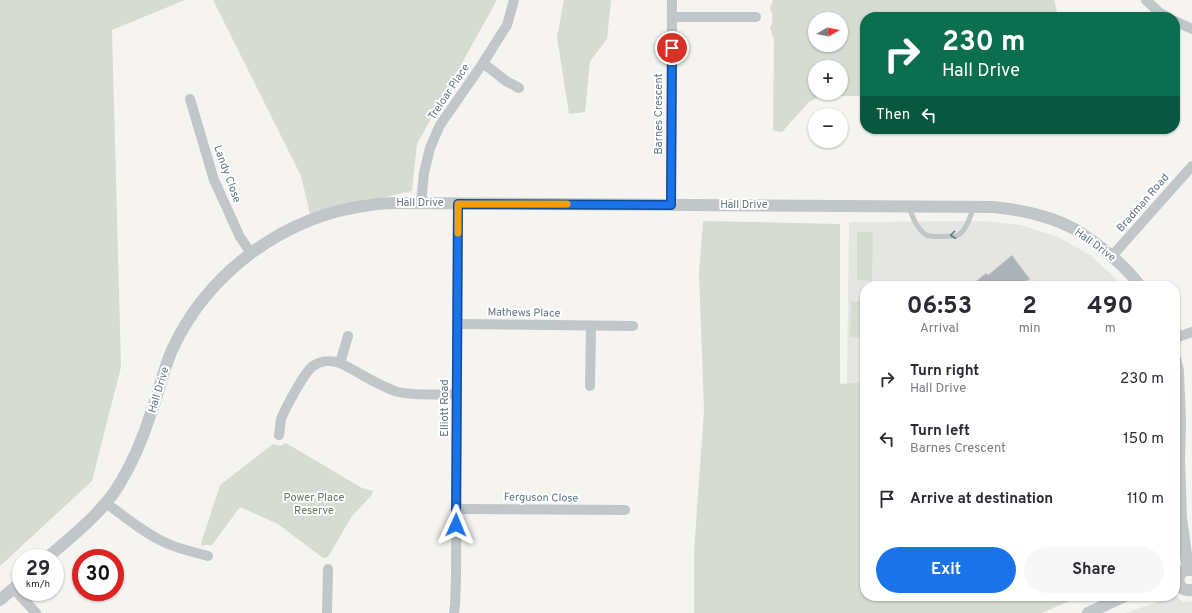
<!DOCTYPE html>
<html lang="en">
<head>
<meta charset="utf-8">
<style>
  body { margin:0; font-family:Overpass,sans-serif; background:#f7f7f7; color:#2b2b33; height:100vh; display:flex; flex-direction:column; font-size:15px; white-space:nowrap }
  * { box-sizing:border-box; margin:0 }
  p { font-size:13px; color:#7c7c81 }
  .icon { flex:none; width:22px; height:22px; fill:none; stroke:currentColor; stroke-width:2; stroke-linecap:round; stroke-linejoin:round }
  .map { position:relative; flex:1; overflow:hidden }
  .sheet { position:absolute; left:860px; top:281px; width:320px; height:320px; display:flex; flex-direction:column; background:#fff; border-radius:16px; box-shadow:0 1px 3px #0004 }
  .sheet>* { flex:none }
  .banner { position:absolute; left:860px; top:12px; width:320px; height:122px; border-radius:16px; box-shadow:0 1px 3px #0004; background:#0b6e4f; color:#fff; overflow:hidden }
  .needle { width:26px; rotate:81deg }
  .controls { position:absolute; left:808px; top:12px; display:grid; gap:8px }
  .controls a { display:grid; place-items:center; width:40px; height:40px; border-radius:50%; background:#fff; box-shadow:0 1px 3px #0004; font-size:20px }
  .speed { position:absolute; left:12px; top:549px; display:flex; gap:8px; font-size:20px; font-weight:700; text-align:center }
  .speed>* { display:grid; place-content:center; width:52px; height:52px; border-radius:50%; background:#fff; box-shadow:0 1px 3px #0004; line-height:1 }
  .speed small { font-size:10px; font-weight:400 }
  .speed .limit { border:6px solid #d22; background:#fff; color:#111 }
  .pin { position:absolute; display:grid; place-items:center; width:34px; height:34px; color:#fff; margin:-17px; border:2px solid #fff; border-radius:50%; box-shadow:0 1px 4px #0007 }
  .me { position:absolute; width:44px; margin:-22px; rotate:1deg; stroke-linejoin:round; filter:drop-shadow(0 0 3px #0008) }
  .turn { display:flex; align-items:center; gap:14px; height:84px; padding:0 16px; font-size:18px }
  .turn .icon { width:52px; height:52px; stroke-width:2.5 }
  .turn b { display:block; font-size:28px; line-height:34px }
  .then { display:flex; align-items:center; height:38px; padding:0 16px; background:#0003; gap:8px; font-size:15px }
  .eta { display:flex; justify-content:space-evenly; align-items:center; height:68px; text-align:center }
  .eta b { font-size:24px; font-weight:700; line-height:28px }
  .cta { display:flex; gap:8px; margin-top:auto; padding:8px 16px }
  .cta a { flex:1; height:46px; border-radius:24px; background:#1a73e8; color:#fff; font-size:16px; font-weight:700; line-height:46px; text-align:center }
  .cta a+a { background:#f7f7f7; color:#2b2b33 }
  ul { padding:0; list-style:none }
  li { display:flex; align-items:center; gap:12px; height:60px; padding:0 16px }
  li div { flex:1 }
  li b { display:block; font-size:15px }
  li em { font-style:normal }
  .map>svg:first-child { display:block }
  .built { fill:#e5e6e4 }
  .green { fill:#d6dcd1; fill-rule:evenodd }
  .building { fill:#abb3b8; stroke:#d6d6d3 }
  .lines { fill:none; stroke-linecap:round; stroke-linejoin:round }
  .service { stroke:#c1c6c8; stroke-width:5 }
  .minor { stroke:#c1c6c8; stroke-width:10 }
  .tertiary { stroke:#c1c6c8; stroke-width:12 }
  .oneway { stroke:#627683 }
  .route-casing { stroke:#114b97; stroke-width:10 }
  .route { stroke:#1a73e8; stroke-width:7 }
  .slow { stroke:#f59e0b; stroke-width:7 }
  .labels { text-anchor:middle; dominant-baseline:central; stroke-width:4; stroke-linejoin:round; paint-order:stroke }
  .street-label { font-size:11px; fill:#627683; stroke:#fff }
  .park-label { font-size:11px; fill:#687a61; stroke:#fff }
</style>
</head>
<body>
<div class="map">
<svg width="1192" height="613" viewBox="0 0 1192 613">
  <rect width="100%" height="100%" fill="#f5f4f0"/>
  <g class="built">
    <polygon points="982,221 1021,225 1058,237 1090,255 1116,279 1122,286 865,286 865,449 846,450 849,222"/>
    <polygon points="1176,596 1183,602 1192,601 1192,613 1125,613"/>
  </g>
  <g class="green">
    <polygon points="0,0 185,0 112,30 121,367 92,481 0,566"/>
    <polygon points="213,0 497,0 417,144 412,191 310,214 301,176"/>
    <polygon points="564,0 611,0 607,39 590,61 585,112 569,114 557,37"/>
    <path d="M773,0H1054L1057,12L1051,17H865V96H821L809,102L782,132L773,131L774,40L770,28C774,21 773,15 770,8ZM815,19H841V45H815ZM815,67H841V93H815Z"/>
    <polygon points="703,221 840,224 840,384 865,382 865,596 1081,596 1042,613 694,613 694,551 704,410 699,274"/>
    <polygon points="857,232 873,232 872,281 857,280"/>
    <polygon points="851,301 865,301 865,338 850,337"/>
    <polygon points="286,443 362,488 373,491 371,496 352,516 328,557 323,558 278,524 240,507 212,545 206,545 201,546 202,540 220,485 273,444 280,446"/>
  </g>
  <polygon class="building" points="1012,255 1030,279 1021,286 970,286 986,273 988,275"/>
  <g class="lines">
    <path class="service" d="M909,207C912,216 918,230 926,235C932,238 949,236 956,236C966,233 970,216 974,207"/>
    <g class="minor">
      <polyline points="1146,0 1160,13 1168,17"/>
      <polyline points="672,17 756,17"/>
      <polyline points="1175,21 1192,29"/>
      <polyline points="483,63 506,81 519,88"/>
      <polyline points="190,99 214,180 240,237 251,253"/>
      <polyline points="421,203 424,173 430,148 440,125 483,63 507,25 514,0"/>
      <polyline points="671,205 672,0"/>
      <polyline points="1112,256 1192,166"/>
      <polyline points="457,324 633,326"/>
      <polyline points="1175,338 1192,332"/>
      <polyline points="340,363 348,336"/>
      <polyline points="590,386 591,326"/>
      <path d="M279,435C280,430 280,424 281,419C285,409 305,371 313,366C322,360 330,360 340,363C359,372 378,386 398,392C415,396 440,394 457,394"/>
      <path d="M106,503C125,517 144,533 166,543C179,549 194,552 208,556"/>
      <polyline points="457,509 625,510"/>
      <polyline points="14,589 36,613"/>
      <polyline points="327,613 328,569"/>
      <polyline points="454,613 455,605 456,577 458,204"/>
    </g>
    <g class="tertiary">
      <polyline points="1175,359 1178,371 1180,423 1179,460 1181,518 1188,569"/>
      <path d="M47,558C73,535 101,514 119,485C133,462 143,438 151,413C159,392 163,370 172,350C208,272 285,215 371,205C380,203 389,203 398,203L993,207C1023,210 1055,216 1081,233C1089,238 1096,244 1103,249C1117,260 1130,272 1140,286"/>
      <path d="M1192,570C1174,567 1174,593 1192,590"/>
      <polyline points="0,600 21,582"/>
      <polyline points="1088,613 1125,596"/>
    </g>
  </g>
  <defs><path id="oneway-chevron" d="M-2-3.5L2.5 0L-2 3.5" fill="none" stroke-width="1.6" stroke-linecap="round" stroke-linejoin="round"/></defs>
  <use class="oneway" href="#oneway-chevron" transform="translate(953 235) rotate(173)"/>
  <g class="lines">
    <g class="route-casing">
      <polyline id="route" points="456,525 458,204 671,205 672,48"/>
    </g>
    <use href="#route" class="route"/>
    <polyline class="slow" points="458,233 458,204 567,204"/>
  </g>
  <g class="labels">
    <g class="street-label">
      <text transform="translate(449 92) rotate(-56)">Treloar Place</text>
      <text transform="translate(659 114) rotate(-90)">Barnes Crescent</text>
      <text transform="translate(227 174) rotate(70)">Landy Close</text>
      <text x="420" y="203">Hall Drive</text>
      <text transform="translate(1143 203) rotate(-49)">Bradman Road</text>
      <text x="744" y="205">Hall Drive</text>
      <text transform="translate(1095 245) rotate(36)">Hall Drive</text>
      <text transform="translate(524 313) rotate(1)">Mathews Place</text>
      <text transform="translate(159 390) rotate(-73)">Hall Drive</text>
      <text transform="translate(445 408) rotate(-90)">Elliott Road</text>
      <text transform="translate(541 498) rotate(1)">Ferguson Close</text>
    </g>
    <g class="park-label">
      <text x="314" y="498">Power Place<tspan x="314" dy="13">Reserve</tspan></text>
    </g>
  </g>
</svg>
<div class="controls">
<a><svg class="needle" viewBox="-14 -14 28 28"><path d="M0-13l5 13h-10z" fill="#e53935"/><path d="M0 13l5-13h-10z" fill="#7c7c81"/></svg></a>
<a>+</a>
<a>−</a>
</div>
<div class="speed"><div>29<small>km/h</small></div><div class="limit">30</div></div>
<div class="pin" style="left:672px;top:48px;background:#d93025"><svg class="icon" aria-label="arrive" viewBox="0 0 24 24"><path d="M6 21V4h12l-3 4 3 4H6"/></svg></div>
<svg class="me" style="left:456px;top:525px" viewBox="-20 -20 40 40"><path d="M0-17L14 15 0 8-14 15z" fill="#1a73e8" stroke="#fff" stroke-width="4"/></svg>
<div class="banner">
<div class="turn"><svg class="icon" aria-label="right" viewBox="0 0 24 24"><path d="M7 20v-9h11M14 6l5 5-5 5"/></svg><div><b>230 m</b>Hall Drive</div></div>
<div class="then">Then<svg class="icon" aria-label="left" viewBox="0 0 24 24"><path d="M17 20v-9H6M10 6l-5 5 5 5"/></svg></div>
</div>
<section class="sheet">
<div class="eta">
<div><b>06:53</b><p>Arrival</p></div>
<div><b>2</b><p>min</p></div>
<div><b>490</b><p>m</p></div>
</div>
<ul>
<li><svg class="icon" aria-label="right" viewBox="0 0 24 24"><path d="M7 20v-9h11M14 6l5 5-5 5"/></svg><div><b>Turn right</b><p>Hall Drive</p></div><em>230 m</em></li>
<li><svg class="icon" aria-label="left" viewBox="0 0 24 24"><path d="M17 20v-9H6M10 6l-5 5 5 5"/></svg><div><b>Turn left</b><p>Barnes Crescent</p></div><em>150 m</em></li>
<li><svg class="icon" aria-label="arrive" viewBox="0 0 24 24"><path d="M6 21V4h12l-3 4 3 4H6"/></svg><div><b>Arrive at destination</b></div><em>110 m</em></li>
</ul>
<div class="cta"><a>Exit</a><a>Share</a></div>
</section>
</div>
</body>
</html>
